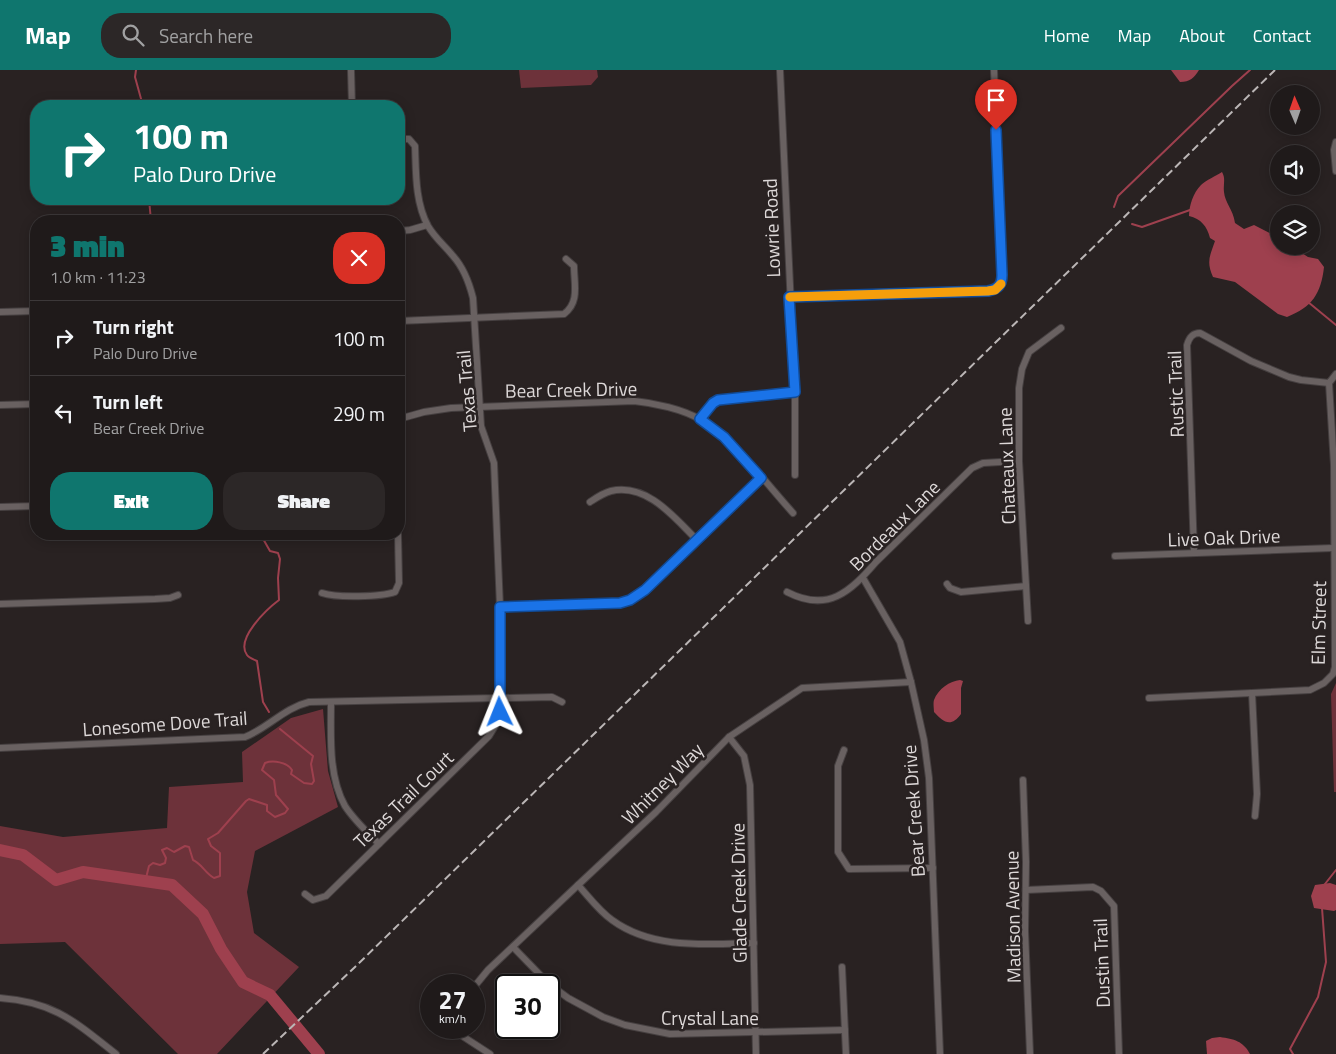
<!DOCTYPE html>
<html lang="en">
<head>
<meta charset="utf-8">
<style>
  body { margin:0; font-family:"Titillium Web",sans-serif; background:#2c2727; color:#f1f3f6; height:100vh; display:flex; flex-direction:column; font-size:19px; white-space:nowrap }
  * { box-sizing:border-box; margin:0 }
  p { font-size:16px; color:#a1a1a2 }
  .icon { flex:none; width:28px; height:28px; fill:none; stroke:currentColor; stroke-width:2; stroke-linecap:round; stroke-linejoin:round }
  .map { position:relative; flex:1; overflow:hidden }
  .panel { position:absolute; left:30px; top:145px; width:375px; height:325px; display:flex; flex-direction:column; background:#1f1a1a; border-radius:20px; box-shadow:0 2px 12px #0003,0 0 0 1px #3c3839 }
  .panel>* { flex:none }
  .top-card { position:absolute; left:30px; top:30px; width:375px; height:105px; border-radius:20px; box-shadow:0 2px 12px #0003,0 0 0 1px #3c3839; background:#0f766e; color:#fff; overflow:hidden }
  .needle { width:32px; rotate:358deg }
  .buttons { position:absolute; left:1270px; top:15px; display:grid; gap:10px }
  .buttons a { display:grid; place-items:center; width:50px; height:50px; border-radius:50%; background:#1f1a1a; box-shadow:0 2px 12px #0003,0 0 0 1px #3c3839; font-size:25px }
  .speed { position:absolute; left:420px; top:904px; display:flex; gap:10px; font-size:25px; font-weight:700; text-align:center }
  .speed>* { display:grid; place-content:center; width:65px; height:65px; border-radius:50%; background:#1f1a1a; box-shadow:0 2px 12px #0003,0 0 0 1px #3c3839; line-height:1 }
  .speed small { font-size:12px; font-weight:400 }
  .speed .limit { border:2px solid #111; border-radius:8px; background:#fff; color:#111 }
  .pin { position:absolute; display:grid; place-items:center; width:42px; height:42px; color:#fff; margin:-51px -21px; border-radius:50% 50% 50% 0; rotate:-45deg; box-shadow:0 0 5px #0007 }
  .pin .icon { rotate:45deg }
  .me { position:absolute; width:55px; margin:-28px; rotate:358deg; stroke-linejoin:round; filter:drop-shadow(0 0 4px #0008) }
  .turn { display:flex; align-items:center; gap:18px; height:105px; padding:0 20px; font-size:22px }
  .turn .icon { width:65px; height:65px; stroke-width:2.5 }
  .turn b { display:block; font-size:35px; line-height:42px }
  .round { display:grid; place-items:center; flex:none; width:52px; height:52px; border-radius:20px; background:#2c2727 }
  .head { display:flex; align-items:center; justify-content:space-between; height:85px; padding:0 20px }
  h1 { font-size:30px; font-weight:800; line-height:38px; color:#0f766e }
  .action { display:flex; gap:10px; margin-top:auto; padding:10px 20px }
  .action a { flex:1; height:58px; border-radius:20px; background:#0f766e; color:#fff; font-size:20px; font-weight:800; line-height:58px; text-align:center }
  .action a+a { background:#2c2727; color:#f1f3f6 }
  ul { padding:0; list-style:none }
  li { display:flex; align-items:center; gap:15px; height:75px; padding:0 20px; border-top:1px solid #3c3839 }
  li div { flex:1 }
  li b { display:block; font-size:19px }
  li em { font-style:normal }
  header { display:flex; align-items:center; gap:30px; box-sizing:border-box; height:70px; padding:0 25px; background:#0f766e; color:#fff }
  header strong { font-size:24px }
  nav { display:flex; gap:28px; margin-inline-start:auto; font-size:18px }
  .search { width:350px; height:45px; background:#2c2727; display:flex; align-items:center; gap:12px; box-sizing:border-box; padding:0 18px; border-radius:20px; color:#a1a1a2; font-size:19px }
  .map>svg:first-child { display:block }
  .green { fill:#6d323a }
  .water { fill:#9e404e }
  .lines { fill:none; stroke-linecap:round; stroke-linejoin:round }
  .stream { stroke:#9e404e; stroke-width:2 }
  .river { stroke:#9e404e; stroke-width:12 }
  .street-casing { stroke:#464041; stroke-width:8 }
  .street { stroke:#696161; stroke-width:6 }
  .rail { stroke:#bbb6b6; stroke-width:2; stroke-dasharray:8 4; stroke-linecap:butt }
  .route-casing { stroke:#114b97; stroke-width:12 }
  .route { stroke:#1a73e8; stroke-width:9 }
  .slow { stroke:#f59e0b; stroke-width:9 }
  .labels { text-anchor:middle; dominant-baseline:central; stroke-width:5; stroke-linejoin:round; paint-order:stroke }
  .street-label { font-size:19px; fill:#ddd8d8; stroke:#292222 }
</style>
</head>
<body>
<header>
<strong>Map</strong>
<div class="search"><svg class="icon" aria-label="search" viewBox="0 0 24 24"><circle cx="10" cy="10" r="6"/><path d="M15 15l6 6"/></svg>Search here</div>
<nav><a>Home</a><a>Map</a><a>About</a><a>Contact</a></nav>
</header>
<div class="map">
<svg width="1336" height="984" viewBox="0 0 1336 984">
  <rect width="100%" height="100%" fill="#292222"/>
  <g class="green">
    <polygon points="519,0 597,0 598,7 591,15 521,18"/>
    <polygon points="1336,613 1336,722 1334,722 1331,624"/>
    <polygon points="323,639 328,701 338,737 255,781 247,822 254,863 299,897 217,984 178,984 65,872 0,874 0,756 63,767 167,758 169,717 243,712 242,682 291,648"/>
  </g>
  <g class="water">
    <path d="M1171,0H1199C1194,8 1190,12 1180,12Z"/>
    <path d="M1222,102C1226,109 1223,114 1224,122C1225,133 1233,139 1235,153L1244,159L1254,155L1279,168V176H1291L1308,187L1318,189L1324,197C1321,224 1312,237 1287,247L1278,244L1235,212L1213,207C1206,191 1210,186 1215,171L1210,168C1207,156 1201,149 1189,146C1189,136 1193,123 1201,115C1206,110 1216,106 1222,102Z"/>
    <path d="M960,610L963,611L961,618V644C951,658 943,652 934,642C934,639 933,633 934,630C938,619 950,611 960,610Z"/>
    <polygon points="1330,813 1336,815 1336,840 1334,841 1314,838 1311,826 1315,815"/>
    <path d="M1220,967C1234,969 1243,971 1250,984H1207L1206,971L1212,968Z"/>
  </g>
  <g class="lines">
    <g class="stream">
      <polyline points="136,0 135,7 143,36"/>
      <polyline points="149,129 151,151"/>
      <polyline points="1114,137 1118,126 1232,16 1250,0"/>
      <polyline points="1132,154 1142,157 1190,140"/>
      <polyline points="1308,232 1336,255"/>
      <path d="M262,464V467L270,481L278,483L280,489L278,508L279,530C267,539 235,569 247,585C249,588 253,589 257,591L263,632L269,642"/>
      <path d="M145,812L149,796L153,793L160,795L165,793L166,788L162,780L167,778L174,782L185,776L189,777L193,790C202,794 205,803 214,808L220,806V783L211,776L208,769L218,763L246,731L249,729L267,735V741L275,747L285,743L288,739L276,725L274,710L262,700L265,693C273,690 287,692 292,700L291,704L304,713L312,714L314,711L311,694L313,686L280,659"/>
      <polyline points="1324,816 1325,814 1336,800"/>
      <polyline points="1293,984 1290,979 1318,927 1326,892 1322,838"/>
    </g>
    <polyline class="river" points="0,780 23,785 56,810 83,802 172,815 203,844 221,879 243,912 270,925 319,984"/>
    <g class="street-casing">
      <g id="street">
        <polyline points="351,0 352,36"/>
        <polyline points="780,0 795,323 795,405"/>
        <polyline points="1336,72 1334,80 1336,101"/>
        <polyline points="399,161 410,160 427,155"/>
        <path d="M789,227L988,221C998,219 1002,215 1002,205L994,0"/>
        <polyline points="0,242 36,241"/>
        <path d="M399,251L564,244C580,232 574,214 574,196L566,189"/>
        <polyline points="0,335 36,334"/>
        <path d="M399,349L424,342L451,338L634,331C654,333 683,339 701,350C736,372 765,412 793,443"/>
        <polyline points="699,349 718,329 795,323"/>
        <path d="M590,432C596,428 603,423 611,421C647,413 674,447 696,469"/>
        <polyline points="0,437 36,436"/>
        <path d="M1194,483L1187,275C1189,268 1192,263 1200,263L1251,291L1289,307L1301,310L1329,313L1336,304"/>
        <polyline points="1115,486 1333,478"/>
        <polyline points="863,508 900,572 911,612 924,670 929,708 940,984"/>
        <polyline points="947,514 950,518 961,522 1026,516"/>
        <path d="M787,522C828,543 850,522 876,492L972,398L983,393L1019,391"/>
        <path d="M322,523C336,528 381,527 395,522L399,513L398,464"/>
        <polyline points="0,534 155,529 170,528 178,525"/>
        <polyline points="500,537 620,533 630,530 645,520 761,408"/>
        <polyline points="1028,551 1019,391 1019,318 1022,299 1029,282 1061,258"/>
        <polyline points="1252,623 1257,724 1255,746"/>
        <polyline points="1149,628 1310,620 1324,613 1333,604 1335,597 1334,395 1329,313"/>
        <path d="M331,632C331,665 328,706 345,736C354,750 367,762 379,774"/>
        <polyline points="729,667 744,686 750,715 756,984"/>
        <path d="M0,678L245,667C268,658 284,638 309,632L552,627L562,632"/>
        <polyline points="844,680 838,696 838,782 849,799 933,798"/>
        <polyline points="1023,710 1026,792 1025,861 1030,984"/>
        <path d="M578,815C589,827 599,841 612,850C653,880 707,874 754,873"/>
        <polyline points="1026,820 1093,817 1101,821 1114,836 1119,984"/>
        <path d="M305,824L313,830L326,826L489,666L497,653L500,642V537L494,393L481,356L473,228C469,212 464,198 453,186C445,176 435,168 428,156C415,132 416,102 415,76L409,69H399"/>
        <polyline points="513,877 549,914 568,928 603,947 625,955 670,964 845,960"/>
        <polyline points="842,897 846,984"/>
        <polyline points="474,917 488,900 578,815 656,742 729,667 802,618 911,612"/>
        <path d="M0,928C55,932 75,952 116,984"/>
        <polyline points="450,958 490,984"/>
      </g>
    </g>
    <use href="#street" class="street"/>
    <polyline class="rail" points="263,984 355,897 1275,0"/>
  </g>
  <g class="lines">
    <g class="route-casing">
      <path id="route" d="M500,642V537L620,533L630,530L645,520L761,408L724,367L700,349L713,333L718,330L795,322L789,227L988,221C998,219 1002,215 1002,205L996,60"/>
    </g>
    <use href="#route" class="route"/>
    <polyline class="slow" points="790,227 988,221 995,220 1001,214"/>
  </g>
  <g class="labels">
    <g class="street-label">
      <text transform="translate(771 158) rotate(-92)">Lowrie Road</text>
      <text transform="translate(571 319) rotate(-1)">Bear Creek Drive</text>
      <text transform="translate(466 321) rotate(-95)">Texas Trail</text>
      <text transform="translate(1175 324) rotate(-92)">Rustic Trail</text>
      <text transform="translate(1006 396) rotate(-92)">Chateaux Lane</text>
      <text transform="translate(894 455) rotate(-45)">Bordeaux Lane</text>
      <text transform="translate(1224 467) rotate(-2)">Live Oak Drive</text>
      <text transform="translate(1318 553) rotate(-89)">Elm Street</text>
      <text transform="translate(165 653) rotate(-4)">Lonesome Dove Trail</text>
      <text transform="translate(662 713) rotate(-45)">Whitney Way</text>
      <text transform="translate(403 729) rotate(-44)">Texas Trail Court</text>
      <text transform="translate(913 741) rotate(-94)">Bear Creek Drive</text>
      <text transform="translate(738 823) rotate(-91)">Glade Creek Drive</text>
      <text transform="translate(1012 847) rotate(-91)">Madison Avenue</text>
      <text transform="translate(1101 893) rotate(-92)">Dustin Trail</text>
      <text x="710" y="947">Crystal Lane</text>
    </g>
  </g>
</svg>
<div class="buttons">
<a><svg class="needle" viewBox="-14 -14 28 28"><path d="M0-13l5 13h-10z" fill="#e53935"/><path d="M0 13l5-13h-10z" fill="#a1a1a2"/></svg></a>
<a><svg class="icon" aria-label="sound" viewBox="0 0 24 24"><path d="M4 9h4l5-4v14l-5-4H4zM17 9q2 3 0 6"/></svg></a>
<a><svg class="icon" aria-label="layers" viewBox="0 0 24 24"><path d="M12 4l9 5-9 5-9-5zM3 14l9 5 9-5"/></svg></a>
</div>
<div class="speed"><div>27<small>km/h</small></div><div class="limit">30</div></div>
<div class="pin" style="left:996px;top:60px;background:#d93025"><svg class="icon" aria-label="arrive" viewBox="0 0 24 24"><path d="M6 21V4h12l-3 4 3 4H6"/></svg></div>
<svg class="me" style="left:500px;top:642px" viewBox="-20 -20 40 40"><path d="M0-17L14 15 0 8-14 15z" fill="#1a73e8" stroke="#fff" stroke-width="4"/></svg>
<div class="top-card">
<div class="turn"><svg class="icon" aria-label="right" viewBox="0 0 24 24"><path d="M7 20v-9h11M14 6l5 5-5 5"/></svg><div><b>100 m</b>Palo Duro Drive</div></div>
</div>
<section class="panel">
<div class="head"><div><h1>3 min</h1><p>1.0 km · 11:23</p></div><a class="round" style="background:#d93025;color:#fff"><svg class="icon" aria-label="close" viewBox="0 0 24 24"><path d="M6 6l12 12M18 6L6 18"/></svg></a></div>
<ul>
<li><svg class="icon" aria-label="right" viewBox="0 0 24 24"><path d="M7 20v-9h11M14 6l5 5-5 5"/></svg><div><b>Turn right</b><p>Palo Duro Drive</p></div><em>100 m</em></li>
<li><svg class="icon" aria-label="left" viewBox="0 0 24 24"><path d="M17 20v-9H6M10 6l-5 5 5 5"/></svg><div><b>Turn left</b><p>Bear Creek Drive</p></div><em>290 m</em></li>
</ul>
<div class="action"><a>Exit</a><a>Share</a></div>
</section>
</div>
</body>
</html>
